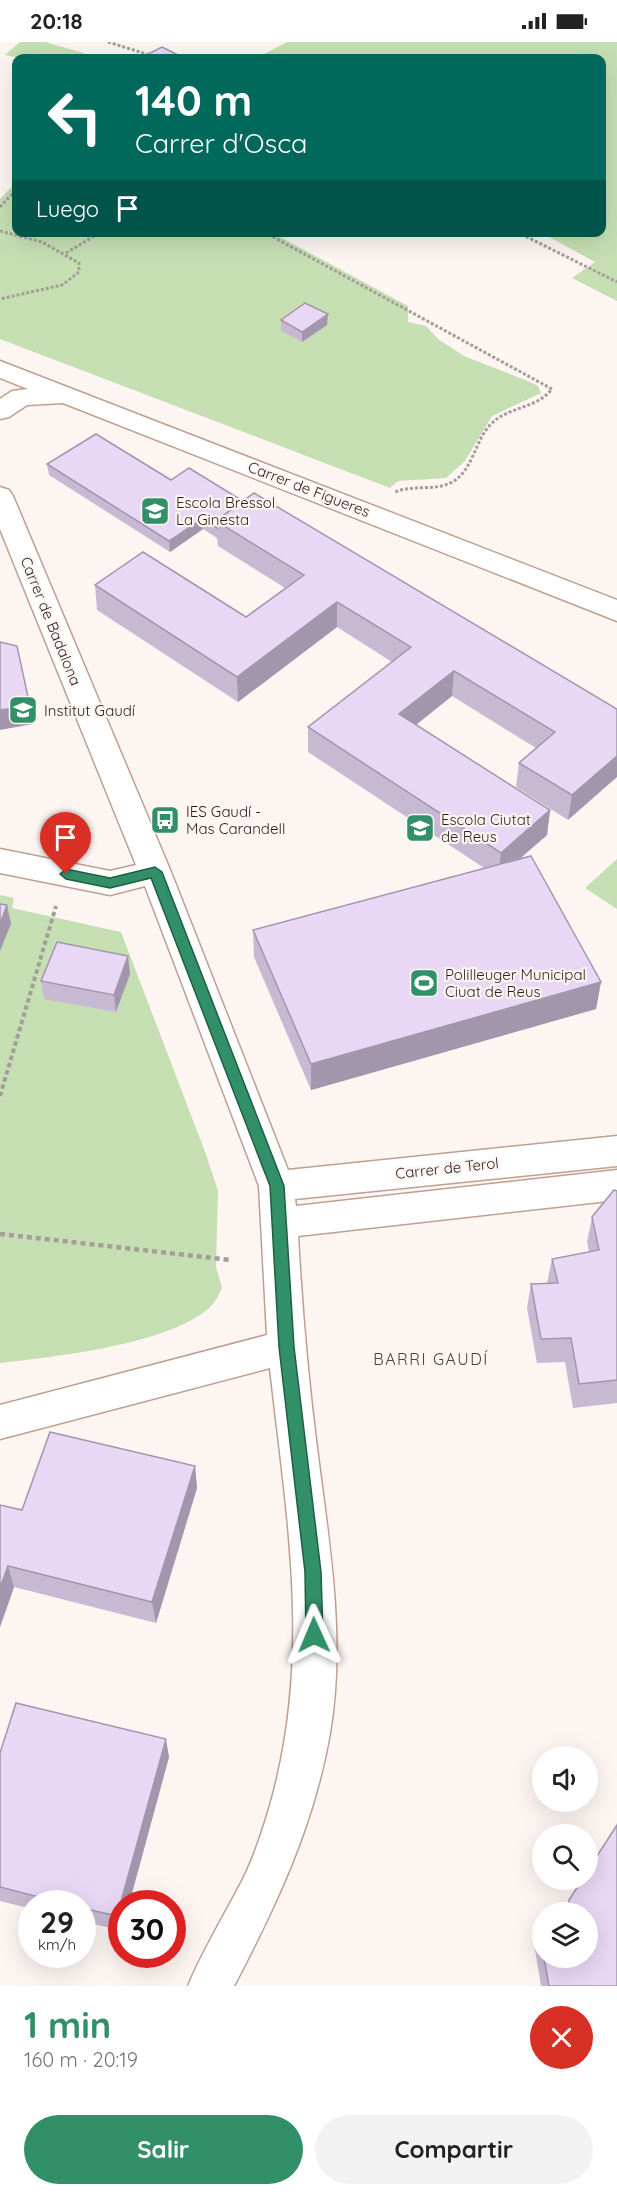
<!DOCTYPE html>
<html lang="es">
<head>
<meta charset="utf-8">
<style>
  body { margin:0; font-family:Quicksand,sans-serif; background:#f2f2f2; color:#222; height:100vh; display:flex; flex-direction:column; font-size:22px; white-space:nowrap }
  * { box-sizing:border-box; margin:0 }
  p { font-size:20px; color:#767676 }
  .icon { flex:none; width:33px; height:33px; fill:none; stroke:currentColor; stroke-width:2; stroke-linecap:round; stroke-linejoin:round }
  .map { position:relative; height:1944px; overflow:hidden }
  .details { display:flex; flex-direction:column; background:#fff; flex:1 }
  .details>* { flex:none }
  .banner { position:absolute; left:12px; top:12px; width:594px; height:183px; border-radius:12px; box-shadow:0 6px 24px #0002; background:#00695c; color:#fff; overflow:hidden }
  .controls { position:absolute; left:532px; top:1704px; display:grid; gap:12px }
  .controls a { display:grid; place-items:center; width:66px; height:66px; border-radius:50%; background:#fff; box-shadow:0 6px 24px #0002; font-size:30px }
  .speed { position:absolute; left:18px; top:1848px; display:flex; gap:12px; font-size:30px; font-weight:700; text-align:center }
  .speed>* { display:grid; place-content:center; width:78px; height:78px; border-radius:50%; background:#fff; box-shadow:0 6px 24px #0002; line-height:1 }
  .speed small { font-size:15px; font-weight:400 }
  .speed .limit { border:9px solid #d22; background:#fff; color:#111 }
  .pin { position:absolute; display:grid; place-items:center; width:51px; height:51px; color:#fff; margin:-62px -26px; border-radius:50% 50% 50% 0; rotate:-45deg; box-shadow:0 0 6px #0007 }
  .pin .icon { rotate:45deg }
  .me { position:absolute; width:66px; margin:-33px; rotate:359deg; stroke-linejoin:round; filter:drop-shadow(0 0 4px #0008) }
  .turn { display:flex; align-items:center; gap:21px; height:126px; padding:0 24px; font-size:27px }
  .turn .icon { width:78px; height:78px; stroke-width:2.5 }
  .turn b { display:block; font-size:42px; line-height:51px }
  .then { display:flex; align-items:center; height:57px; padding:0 24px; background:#0003; gap:12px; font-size:22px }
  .round { display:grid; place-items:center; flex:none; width:63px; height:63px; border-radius:32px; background:#f2f2f2 }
  .summary { display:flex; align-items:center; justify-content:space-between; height:102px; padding:0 24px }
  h1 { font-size:36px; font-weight:700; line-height:45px; color:#329068 }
  .action { display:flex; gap:12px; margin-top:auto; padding:12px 24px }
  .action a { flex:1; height:69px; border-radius:36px; background:#329068; color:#fff; font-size:24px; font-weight:700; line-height:69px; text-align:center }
  .action a+a { background:#f2f2f2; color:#222 }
  .status { display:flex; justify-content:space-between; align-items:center; height:42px; padding:0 30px; background:#fff; direction:ltr }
  .status svg { height:16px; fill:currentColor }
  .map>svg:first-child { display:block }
  .green { fill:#c5dfb3 }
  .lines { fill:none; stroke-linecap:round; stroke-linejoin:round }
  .minor-casing { stroke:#c09f90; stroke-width:3 }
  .path-far2 { stroke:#a69d99; stroke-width:3; stroke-dasharray:3 2; stroke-linecap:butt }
  .path-far1 { stroke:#a69d99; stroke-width:4; stroke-dasharray:4.5 3; stroke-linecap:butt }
  .path { stroke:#a69d99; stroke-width:4.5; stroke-dasharray:5 4; stroke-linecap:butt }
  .minor { fill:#fff; fill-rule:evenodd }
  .wall { fill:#c8b9d3 }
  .shaded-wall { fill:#a296ac }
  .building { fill:#e8d7f5; stroke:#a296ac; stroke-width:1.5 }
  .route { fill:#329068; stroke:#205e44; stroke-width:1.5 }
  .labels { text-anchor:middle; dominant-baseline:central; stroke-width:4.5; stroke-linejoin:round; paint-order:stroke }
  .street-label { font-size:15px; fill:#2c1f1a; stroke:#fcf5f2 }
  .poi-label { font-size:15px; fill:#2c1f1a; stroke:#fcf5f2; text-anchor:start }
  .neighbourhood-label { font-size:16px; letter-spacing:1.5px; fill:#593e30; stroke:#fcf5f2 }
</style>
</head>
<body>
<div class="status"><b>20:18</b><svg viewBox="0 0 49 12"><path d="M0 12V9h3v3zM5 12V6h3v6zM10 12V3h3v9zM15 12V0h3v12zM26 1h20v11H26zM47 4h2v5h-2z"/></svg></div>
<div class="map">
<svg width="617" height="1944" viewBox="0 0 617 1944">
  <rect width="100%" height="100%" fill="#fcf5f2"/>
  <g class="green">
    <polygon points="20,0 45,0 84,11 78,16 19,16 5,13"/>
    <polygon points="287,0 617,0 617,259 572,236 595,220 542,191 602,190 602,16 257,16"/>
    <polygon points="16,140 16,190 273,191 408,264 408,280 426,284 438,297 464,314 530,340 538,344 541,351 492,374 465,419 446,436 398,439 390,446 0,297 0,157"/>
    <polygon points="617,817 617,867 585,846"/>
    <path d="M0,853L14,856L12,866L121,890L204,1107L218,1149L216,1225L222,1246C219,1251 217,1258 213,1262C177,1302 52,1315 0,1321Z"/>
  </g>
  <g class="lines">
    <g class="minor-casing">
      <g id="minor">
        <polygon points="0,319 617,558 617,579 63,361 27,363 9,375 0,377 0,357 12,349 28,347 0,336"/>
        <path d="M0,445L9,448L13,454L171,830L288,1128L617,1094V1124L295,1157L296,1164L617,1128V1158L298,1194C302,1266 308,1336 317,1406C329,1500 346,1597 330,1691C314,1783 277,1862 234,1944H188C203,1908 224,1874 242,1839C253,1817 262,1791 269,1767C313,1616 287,1478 270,1326L0,1397V1363L267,1293L259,1144L145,844L110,853L0,831V807L110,829L136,823L0,487Z"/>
      </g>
    </g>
    <g class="path-far2">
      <polyline points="108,0 159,16"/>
      <polyline points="0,165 16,148"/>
      <polyline points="0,189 42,200 79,221 79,230 62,243 0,257"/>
      <path d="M264,190L552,347C536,367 510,364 492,381C475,397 474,426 454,439C437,450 414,442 395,450"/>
      <polyline points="517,190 617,240"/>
      <polyline points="96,193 183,190"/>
      <polyline points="66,211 96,193 95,190"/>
    </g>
    <polyline class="path-far1" points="0,1054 56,864"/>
    <polyline class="path" points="0,1192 231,1218"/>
    <use href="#minor" class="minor"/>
  </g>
  <g class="wall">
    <polygon points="281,278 327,283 302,300 281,289"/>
    <polygon points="47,422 171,438 243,459 617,667 568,778 516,745 519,721 536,706 452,654 416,683 550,768 547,793 520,817 601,940 596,967 311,1048 254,915 253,888 484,826 308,710 308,685 392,620 337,585 238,660 97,568 95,543 246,575 285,546 218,504 217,496 203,487 170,510 49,433"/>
    <polygon points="128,914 130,932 116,970 44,957 41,939"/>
    <polygon points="617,1149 617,1361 573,1366 565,1320 537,1321 527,1266 531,1242 547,1241 552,1217 589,1210 587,1200 592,1175"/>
    <polygon points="195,1424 197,1446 156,1581 14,1545 0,1585 0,1463 22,1468"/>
    <polygon points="0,1711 169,1715 129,1862 122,1862 122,1889 82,1879 82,1862 32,1862 32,1867 0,1859"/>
    <polygon points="617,1783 617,1944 541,1944 534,1901 539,1886 543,1886 543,1916 588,1916 588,1870 564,1870 569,1858 582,1838 588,1838 588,1828"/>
  </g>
  <g class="shaded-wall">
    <polygon points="328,272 327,283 302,300 302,290"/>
    <polygon points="202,477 203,487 170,510 169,499"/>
    <polygon points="337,560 337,585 238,660 237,635"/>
    <polygon points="454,629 452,654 398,697 399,672"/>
    <polygon points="30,664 33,682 0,688 0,668"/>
    <polygon points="617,714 617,735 568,778 572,753"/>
    <polygon points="550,768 547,793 498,835 501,811"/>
    <polygon points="7,863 11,882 0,909 0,882"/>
    <polygon points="128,914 130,932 116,970 114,953"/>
    <polygon points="601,940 596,967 311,1048 311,1022"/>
    <polygon points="195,1424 197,1446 156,1581 152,1560"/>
    <polygon points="8,1524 14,1545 0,1585 0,1546"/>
    <polygon points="166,1697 169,1715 129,1862 122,1862 122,1889 117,1874"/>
  </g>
  <g class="building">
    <polygon points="162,5 184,16 149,16 144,14"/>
    <polygon points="305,261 328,272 302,290 281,278"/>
    <polygon points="96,392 171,438 189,426 243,459 216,479 217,486 202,477 169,499 47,422"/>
    <polygon points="254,451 617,667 617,714 572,753 519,721 555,690 454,629 399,672 550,768 501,811 308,685 411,605 337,560 237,635 95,543 143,510 246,575 304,533 216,479"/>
    <polygon points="0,600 17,604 30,664 0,668"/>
    <polygon points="531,814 601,940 311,1022 253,888"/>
    <polygon points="0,862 7,863 0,882"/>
    <polygon points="57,900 128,914 114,953 41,939"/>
    <polygon points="614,1148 617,1149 617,1338 579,1342 571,1296 541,1297 531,1242 558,1241 552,1217 599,1208 592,1175"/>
    <polygon points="50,1390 195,1424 152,1560 8,1524 0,1546 0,1463 22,1468"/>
    <polygon points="16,1661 166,1697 117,1874 82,1866 82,1862 66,1862 0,1845 0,1711"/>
    <polygon points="617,1783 617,1944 549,1944 544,1916 588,1916 588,1870 570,1870 569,1858 582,1838 588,1838 588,1828"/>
    <polygon points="539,1886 543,1886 543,1908"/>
  </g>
  <polygon class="route" points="155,825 162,830 284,1144 294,1305 321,1530 323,1593 320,1599 314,1602 308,1599 306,1593 305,1530 279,1305 270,1144 151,836 110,846 66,837 60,832 66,827 110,836"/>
  <defs>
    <g id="school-square" transform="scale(1.5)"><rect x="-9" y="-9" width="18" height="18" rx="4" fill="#329068" stroke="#fcf5f2"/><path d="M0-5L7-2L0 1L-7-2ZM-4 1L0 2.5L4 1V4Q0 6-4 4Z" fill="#fff"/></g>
    <g id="bus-square" transform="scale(1.5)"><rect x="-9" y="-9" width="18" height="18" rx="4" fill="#329068" stroke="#fcf5f2"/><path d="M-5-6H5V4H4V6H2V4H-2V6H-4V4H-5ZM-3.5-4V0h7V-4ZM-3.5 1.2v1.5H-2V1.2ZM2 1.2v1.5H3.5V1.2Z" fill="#fff"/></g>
    <g id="stadium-square" transform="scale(1.5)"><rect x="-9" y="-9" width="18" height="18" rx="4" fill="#329068" stroke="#fcf5f2"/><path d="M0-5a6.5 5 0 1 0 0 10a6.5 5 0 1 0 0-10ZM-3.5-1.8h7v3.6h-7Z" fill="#fff"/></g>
  </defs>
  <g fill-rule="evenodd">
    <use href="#school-square" x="155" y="469"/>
    <use href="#school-square" x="23" y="668"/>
    <use href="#bus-square" x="165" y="778"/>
    <use href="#school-square" x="420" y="786"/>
    <use href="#stadium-square" x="424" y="941"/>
  </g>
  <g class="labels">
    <g class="street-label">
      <text transform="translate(309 447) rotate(21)">Carrer de Figueres</text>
      <text transform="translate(51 579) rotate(68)">Carrer de Badalona</text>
      <text transform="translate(447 1126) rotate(-6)">Carrer de Terol</text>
    </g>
    <g class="poi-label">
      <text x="176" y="460">Escola Bressol<tspan x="176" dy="17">La Ginesta</tspan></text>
      <text x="44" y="668">Institut Gaudí</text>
      <text x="186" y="769">IES Gaudí -<tspan x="186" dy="17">Mas Carandell</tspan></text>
      <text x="441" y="777">Escola Ciutat<tspan x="441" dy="17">de Reus</tspan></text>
      <text x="445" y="932">Polilleuger Municipal<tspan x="445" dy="17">Ciuat de Reus</tspan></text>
    </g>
    <g class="neighbourhood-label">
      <text x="431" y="1317">BARRI GAUDÍ</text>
    </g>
  </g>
</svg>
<div class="controls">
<a><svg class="icon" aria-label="sound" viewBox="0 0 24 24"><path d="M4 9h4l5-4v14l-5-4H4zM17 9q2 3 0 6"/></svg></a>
<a><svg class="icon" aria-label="search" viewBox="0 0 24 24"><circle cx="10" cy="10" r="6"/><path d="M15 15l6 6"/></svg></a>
<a><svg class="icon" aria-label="layers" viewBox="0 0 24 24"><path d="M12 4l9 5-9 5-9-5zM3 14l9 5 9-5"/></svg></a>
</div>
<div class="speed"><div>29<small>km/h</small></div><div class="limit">30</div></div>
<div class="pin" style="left:66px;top:832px;background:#d93025"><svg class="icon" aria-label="arrive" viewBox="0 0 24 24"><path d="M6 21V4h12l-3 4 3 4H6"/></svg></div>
<svg class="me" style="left:314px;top:1593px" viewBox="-20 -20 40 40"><path d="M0-17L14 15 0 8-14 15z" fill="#329068" stroke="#fff" stroke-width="4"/></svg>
<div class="banner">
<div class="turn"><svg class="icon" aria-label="left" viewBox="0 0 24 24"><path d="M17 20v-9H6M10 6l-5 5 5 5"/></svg><div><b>140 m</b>Carrer d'Osca</div></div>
<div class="then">Luego<svg class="icon" aria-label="arrive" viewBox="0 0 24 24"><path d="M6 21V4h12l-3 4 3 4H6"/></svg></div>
</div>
</div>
<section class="details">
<div class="summary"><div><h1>1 min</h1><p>160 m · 20:19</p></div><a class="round" style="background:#d93025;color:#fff"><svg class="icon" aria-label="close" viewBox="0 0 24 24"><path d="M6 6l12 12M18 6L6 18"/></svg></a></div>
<div class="action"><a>Salir</a><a>Compartir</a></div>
</section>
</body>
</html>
